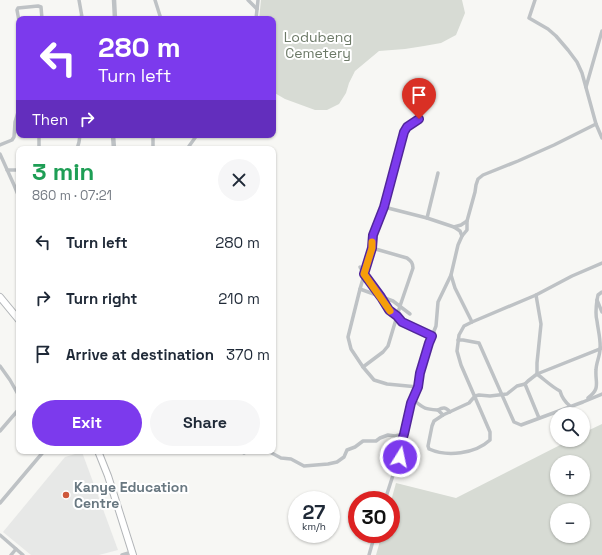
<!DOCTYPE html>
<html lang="en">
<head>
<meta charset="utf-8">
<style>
  body { margin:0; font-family:"Space Grotesk",sans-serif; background:#f6f6f7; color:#1f2937; height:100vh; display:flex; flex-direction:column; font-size:15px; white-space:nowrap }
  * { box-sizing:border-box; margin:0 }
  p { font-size:13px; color:#747a83 }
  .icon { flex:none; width:22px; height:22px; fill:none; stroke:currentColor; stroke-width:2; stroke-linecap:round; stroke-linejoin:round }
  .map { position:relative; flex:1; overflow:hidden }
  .details { position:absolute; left:16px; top:146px; width:260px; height:308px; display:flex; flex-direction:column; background:#fff; border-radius:8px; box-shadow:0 1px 3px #0004 }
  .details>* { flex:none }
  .banner { position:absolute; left:16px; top:16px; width:260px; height:122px; border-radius:8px; box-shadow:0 1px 3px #0004; background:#7c3aed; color:#fff; overflow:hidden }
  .buttons { position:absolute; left:550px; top:407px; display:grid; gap:8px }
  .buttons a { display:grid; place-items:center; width:40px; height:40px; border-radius:50%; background:#fff; box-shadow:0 1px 3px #0004; font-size:20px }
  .speed { position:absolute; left:288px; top:491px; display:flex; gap:8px; font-size:20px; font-weight:700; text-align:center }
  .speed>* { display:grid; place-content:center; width:52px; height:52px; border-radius:50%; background:#fff; box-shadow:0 1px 3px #0004; line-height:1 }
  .speed small { font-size:10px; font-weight:400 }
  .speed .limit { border:6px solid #d22; background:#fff; color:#111 }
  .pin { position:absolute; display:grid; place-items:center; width:34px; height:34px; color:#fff; margin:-41px -17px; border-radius:50% 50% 50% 0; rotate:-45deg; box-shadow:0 0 4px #0007 }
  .pin .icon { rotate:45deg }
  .me { position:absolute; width:44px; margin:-22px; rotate:10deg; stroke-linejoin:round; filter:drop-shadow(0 0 3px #0008) }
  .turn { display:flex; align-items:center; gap:14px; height:84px; padding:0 16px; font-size:18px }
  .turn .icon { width:52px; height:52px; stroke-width:2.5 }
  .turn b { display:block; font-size:28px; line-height:34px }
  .then { display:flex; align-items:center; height:38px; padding:0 16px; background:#0003; gap:8px; font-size:15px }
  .round { display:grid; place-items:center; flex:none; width:42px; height:42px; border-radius:21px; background:#f6f6f7 }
  .overview { display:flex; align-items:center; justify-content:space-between; height:68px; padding:0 16px }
  h1 { font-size:24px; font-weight:700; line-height:30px; color:#1e9e55 }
  .cta { display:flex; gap:8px; margin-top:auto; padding:8px 16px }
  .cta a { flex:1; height:46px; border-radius:24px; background:#7c3aed; color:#fff; font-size:16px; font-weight:700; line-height:46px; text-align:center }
  .cta a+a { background:#f6f6f7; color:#1f2937 }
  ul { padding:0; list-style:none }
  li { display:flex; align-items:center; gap:12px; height:56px; padding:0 16px }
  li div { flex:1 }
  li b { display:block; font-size:15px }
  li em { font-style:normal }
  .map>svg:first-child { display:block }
  .built { fill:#e7e8e7 }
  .green { fill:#d7dbd4; fill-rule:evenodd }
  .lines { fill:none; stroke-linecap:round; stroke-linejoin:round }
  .trunk-casing { stroke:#b2b5b8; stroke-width:8 }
  .minor { stroke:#bec2c5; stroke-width:3.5 }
  .tertiary { stroke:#bec2c5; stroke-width:4.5 }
  .trunk { stroke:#fff; stroke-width:6 }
  .route-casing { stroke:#51269a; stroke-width:10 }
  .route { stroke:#7c3aed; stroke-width:7 }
  .slow { stroke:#f59e0b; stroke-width:7 }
  .poi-dot { fill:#ce583c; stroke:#fff; stroke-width:1.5 }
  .labels { text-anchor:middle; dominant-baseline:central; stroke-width:4; stroke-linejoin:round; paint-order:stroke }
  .park-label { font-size:14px; fill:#6c7967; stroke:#fff }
  .poi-label { font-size:14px; font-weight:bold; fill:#697881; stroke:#fff; text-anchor:start }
</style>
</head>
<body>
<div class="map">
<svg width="602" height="555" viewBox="0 0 602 555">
  <rect width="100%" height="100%" fill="#f7f7f4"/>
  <polygon class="built" points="82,452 118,550 99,555 31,555 3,532 65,457"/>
  <g class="green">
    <polygon points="261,0 462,0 465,13 456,35 441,43 424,46 405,49 379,51 355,71 349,83 346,93 339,104 327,110 315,110 285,99 273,92 273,19 259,19"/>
    <path d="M602,424V555H376L382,534H391V501L396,483L456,498L570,440H583V433ZM557,462H583V488H557ZM557,510H583V536H557Z"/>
  </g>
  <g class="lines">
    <g class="trunk-casing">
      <g id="trunk">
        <polyline points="0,297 19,320"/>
        <polyline points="98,451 108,476 133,555"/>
      </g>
    </g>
    <g class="minor">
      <polyline points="155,0 161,19"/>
      <polyline points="248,0 257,9"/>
      <polyline points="535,0 529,18 548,29 556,36 568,50 577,62 582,73 596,124 602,138"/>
      <polyline points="73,19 82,17 79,0"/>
      <polyline points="256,19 258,0"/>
      <polyline points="19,21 17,10 18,8 38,6 41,7 42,19"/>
      <polyline points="586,87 602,31"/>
      <polyline points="39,135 39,149"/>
      <polyline points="0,145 12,140 14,137 15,122 19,109"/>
      <polyline points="77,149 79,142 80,135"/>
      <polyline points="153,149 153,135"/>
      <polyline points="187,149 197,135"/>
      <polyline points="0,154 14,185 19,197"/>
      <polyline points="7,170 19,170"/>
      <polyline points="384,207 427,218 454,227 461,225 467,221"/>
      <polyline points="427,218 438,173"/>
      <polyline points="454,227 460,231 462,236"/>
      <polyline points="360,267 367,279 381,297 389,310 397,316 402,322 432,336"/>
      <polyline points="451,275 455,288 472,322"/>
      <polyline points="360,289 393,301 410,314"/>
      <polyline points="602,292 598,295 597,300 602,312"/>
      <path d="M536,295L541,324L537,363V374C545,380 552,387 560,391C562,398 565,402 570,406"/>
      <polyline points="458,340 463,340 479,343 514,422 521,425 583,402 602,394"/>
      <polyline points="0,366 10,380 19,396"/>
      <path d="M363,367L383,352L388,346L400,306L413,268C413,263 411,261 407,258L372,248"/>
      <path d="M525,384L517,386L507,394L490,396L479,395L475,396L469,403L443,415L434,421L432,426L428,446L429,449C447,457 475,454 490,440V432L461,365L457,351L459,335L464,326L472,322L536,295L572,276L602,263"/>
      <polyline points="418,387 387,384 374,380 363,367 351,349 348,337 360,289 372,248 373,235 384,207 404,132 407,127 419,119"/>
      <path d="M414,395L415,401C424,409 426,409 438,410L443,415"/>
      <path d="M588,398C601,388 595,383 596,370C596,363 600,356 600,349C601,340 598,330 597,321C595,314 596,307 597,300"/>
      <path d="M438,410C443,407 446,407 450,412"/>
      <polyline points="539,418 525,384 528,381 537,374 602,348"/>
      <polyline points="0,431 19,409"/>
      <polyline points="240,451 244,453 248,451"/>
      <polyline points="268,451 281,458 291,459 304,466 328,464 337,462 344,457 347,450 355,447 363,441 376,441 380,438 388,435 395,436 404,434"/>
      <polyline points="385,500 395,469 400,457 401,443 404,434 411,403 418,387 420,373 429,343 432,336 436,326 438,302 451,275 458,245 462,236 467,230 467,221 475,192 476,185 478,179 483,175 518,161 554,145 596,124"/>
      <polyline points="0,503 44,451"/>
      <polyline points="0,535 23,555"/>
      <polyline points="11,555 16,549"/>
      <polyline points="122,555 132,552"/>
      <polyline points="369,555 375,534"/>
    </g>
    <g class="tertiary">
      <polyline points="114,0 115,19"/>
      <polyline points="113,135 114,149"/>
    </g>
    <use href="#trunk" class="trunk"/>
  </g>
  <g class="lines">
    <g class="route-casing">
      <polyline id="route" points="400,457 401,443 404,434 411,403 418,387 420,373 429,343 432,336 402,322 397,316 389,310 381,297 364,274 372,248 373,235 384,207 404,132 407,127 419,119"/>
    </g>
    <use href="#route" class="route"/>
    <polyline class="slow" points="372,242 372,248 364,274 390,311"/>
  </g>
  <circle class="poi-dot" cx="66" cy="495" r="4"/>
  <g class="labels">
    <g class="park-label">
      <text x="318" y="37">Lodubeng<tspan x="318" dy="16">Cemetery</tspan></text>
    </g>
    <g class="poi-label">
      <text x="74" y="487">Kanye Education<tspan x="74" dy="16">Centre</tspan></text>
    </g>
  </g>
</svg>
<div class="buttons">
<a><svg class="icon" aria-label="search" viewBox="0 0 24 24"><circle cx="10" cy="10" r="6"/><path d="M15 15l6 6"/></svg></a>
<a>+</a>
<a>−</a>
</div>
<div class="speed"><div>27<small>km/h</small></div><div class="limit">30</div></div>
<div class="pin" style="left:419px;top:119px;background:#d93025"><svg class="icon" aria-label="arrive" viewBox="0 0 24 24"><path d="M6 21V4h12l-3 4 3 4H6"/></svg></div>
<svg class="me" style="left:400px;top:457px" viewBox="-20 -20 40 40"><circle r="17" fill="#7c3aed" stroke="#fff" stroke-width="3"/><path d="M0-11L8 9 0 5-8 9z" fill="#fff"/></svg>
<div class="banner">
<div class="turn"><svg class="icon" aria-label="left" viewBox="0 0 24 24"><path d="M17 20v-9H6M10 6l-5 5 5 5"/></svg><div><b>280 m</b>Turn left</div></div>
<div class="then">Then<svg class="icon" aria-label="right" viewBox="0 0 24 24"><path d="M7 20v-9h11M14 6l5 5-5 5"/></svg></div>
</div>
<section class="details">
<div class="overview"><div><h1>3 min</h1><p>860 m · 07:21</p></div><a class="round"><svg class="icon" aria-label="close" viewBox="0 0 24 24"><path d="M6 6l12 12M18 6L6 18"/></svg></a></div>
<ul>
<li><svg class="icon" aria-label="left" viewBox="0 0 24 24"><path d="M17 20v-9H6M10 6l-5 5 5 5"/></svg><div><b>Turn left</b></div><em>280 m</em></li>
<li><svg class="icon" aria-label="right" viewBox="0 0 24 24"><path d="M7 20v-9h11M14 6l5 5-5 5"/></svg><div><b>Turn right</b></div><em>210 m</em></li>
<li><svg class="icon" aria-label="arrive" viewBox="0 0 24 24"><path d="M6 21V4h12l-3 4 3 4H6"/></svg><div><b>Arrive at destination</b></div><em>370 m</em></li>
</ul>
<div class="cta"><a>Exit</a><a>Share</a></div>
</section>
</div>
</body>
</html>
